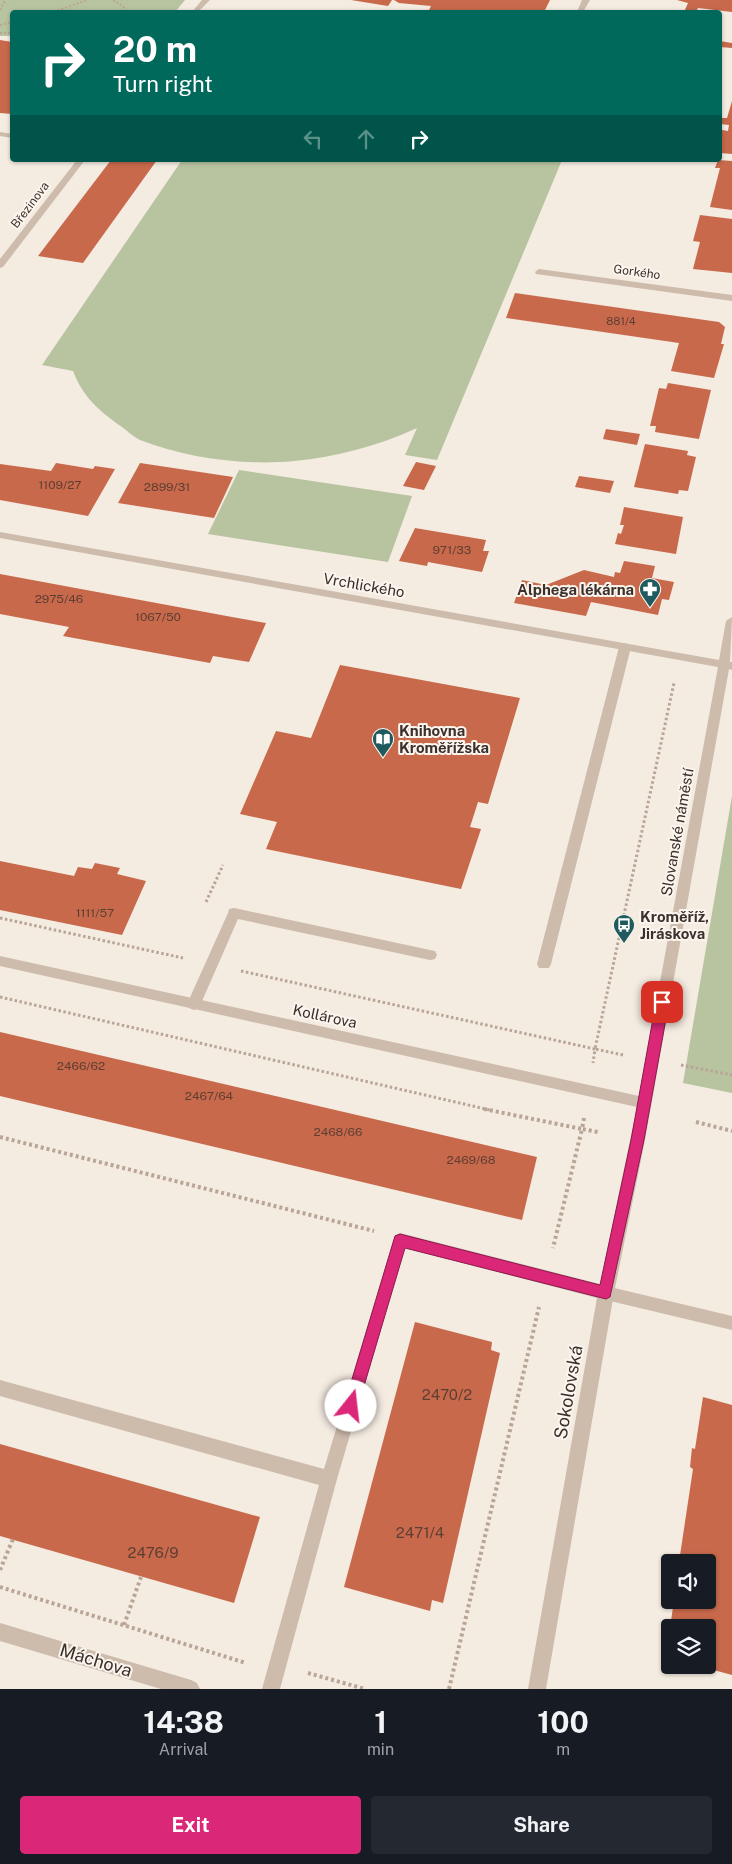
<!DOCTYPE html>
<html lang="en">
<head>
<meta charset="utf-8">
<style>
  body { margin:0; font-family:"Public Sans",sans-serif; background:#242831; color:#f1f3f6; height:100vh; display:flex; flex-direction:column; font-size:19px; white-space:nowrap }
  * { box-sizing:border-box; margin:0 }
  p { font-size:16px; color:#9ea1a6 }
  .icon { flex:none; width:28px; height:28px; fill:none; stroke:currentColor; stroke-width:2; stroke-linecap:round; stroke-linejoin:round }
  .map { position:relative; height:1689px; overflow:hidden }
  .side { display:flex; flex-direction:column; background:#171b24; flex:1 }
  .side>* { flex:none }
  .top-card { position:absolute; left:10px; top:10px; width:712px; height:152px; border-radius:5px; box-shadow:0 1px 4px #0004; background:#00695c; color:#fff; overflow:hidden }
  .buttons { position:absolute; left:661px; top:1554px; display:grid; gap:10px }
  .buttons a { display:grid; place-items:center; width:55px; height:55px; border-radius:5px; background:#171b24; box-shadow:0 1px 4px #0004; font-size:25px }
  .pin { position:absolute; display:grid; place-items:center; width:42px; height:42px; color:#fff; margin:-21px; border-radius:10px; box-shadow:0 2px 8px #0006 }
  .me { position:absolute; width:55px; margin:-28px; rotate:16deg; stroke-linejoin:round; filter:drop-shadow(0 0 4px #0008) }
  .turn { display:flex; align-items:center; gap:18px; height:105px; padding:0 20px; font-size:22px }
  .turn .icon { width:65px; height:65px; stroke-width:2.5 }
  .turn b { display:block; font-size:35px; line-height:42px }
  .lanes { display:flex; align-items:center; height:48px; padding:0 20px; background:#0003; justify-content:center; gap:25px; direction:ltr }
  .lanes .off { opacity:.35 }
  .eta { display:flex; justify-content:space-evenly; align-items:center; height:85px; text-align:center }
  .eta b { font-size:30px; font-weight:700; line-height:35px }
  .primary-button { display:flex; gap:10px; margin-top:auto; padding:10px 20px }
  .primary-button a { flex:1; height:58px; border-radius:5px; background:#db2777; color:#fff; font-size:20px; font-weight:700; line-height:58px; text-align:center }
  .primary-button a+a { background:#242831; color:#f1f3f6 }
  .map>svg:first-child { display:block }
  .green { fill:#b8c4a0 }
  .building { fill:#c8694b }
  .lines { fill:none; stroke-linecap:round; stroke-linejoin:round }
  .path-far2 { stroke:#b9a596; stroke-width:2; stroke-dasharray:2 2; stroke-linecap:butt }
  .path-far1 { stroke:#b9a596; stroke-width:3; stroke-dasharray:2.5 2.5; stroke-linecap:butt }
  .path { stroke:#b9a596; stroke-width:4; stroke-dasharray:3 3; stroke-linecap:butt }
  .lane { fill:#cdbbac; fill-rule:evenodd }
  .street { fill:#cdbbac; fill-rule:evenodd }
  .route { fill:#db2777; stroke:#8e194d }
  .labels { text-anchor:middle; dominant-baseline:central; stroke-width:4; stroke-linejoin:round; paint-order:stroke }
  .far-number-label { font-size:11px; fill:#5e3e33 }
  .far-street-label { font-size:12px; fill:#3b302b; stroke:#fbf5ee }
  .number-label { font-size:12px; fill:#5e3e33 }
  .street-label { font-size:15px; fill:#3b302b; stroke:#fbf5ee }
  .poi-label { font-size:15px; font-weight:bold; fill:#3b302b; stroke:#fbf5ee; text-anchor:start }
  .near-number-label { font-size:15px; fill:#5e3e33 }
  .near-street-label { font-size:18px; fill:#3b302b; stroke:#fbf5ee }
</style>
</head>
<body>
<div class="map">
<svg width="732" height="1689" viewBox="0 0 732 1689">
  <rect width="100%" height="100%" fill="#f4ebe1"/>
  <g class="green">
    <polygon points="0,0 185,0 175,12 12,12 12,36 0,36"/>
    <path d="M182,160H562L437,460L405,455L417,428C378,446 336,457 294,461C245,466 186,458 140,440C134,437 127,431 122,427C99,411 83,397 73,371L42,365Z"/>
    <polygon points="239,470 412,496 388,562 208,534"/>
    <polygon points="732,796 732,1093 683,1083"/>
  </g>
  <g class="building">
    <polygon points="351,0 392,0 388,6"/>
    <polygon points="394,0 550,0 544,12 484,12 466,10 464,12 428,12 431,6 399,3"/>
    <polygon points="677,0 732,0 732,12 698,8 696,12 684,12 688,3"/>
    <polygon points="0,40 12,42 12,77 10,79 12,80 12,114 0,113"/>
    <polygon points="720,41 732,43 732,48 720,47"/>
    <polygon points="732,101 732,154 720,153 722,130 728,131 729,125 720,124 720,122 721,118 727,118"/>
    <polygon points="111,160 157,160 83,263 38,256"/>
    <polygon points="718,160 732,161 732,210 710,207 720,168 715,168"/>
    <polygon points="700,215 732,219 732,273 693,269 700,242 693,241"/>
    <polygon points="515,293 719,322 725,327 721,344 724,344 714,378 671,371 679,343 506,318"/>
    <polygon points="668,383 711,390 699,439 655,432 656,426 650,426 659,388 666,389"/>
    <polygon points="606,429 640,434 637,445 603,439"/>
    <polygon points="645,444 688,451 687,455 696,457 688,491 679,490 678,494 634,487"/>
    <polygon points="416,462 436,466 424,490 403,486"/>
    <polygon points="56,463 93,469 95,466 115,469 88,516 0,500 0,464 51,471"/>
    <polygon points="140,463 233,477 214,518 118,503"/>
    <polygon points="579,476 614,481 610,493 575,487"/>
    <polygon points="624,507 683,517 676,554 615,544 618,533 621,534 624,525 620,525"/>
    <polygon points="415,528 486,540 483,551 489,551 482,572 428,562 427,566 399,561"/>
    <polygon points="624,561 655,566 652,578 674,582 669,600 662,599 658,615 591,602 586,616 514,603 522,580 546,585 584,570 614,577 615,572 620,573"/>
    <polygon points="0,574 232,617 266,623 249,662 213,656 210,663 63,636 69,627 0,614"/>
    <polygon points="340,665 520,698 488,804 478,802 470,827 481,829 461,889 266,849 277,822 240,814 276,731 311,738"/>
    <polygon points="0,861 74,876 78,867 92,869 95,863 120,868 117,874 146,881 122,935 0,910"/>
    <polygon points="0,1032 537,1157 522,1220 0,1096"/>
    <polygon points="415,1322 492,1342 491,1350 500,1353 443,1603 432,1600 430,1611 344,1587"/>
    <polygon points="703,1397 732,1405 732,1675 699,1666 708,1665 708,1628 670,1628 674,1600 708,1600 708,1562 679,1562 693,1469 690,1467 692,1448 695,1449"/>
    <polygon points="0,1444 260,1517 234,1603 0,1536"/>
    <polygon points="669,1634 670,1634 670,1658 666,1657"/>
  </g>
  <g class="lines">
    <g class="path-far2">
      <polyline points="113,0 123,6 126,12"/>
      <polyline points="0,10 5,0"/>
      <polyline points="54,12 87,0"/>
      <polyline points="0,25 12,22"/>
      <polyline points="0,33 12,33"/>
    </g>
    <g class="path-far1">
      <polyline points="206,902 223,865"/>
      <polyline points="0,918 183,958"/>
      <polyline points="241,971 595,1049 593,1063"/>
      <polyline points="0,997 490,1110"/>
      <polyline points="623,1055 595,1049 674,683"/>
      <polyline points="681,1065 732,1075"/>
    </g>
    <g class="path">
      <polyline points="484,1109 582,1129 553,1248"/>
      <polyline points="584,1118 582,1129 598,1132"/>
      <polyline points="696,1122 732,1131"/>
      <polyline points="0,1137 374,1231"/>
      <polyline points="0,1570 13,1539"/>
      <polyline points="0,1587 246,1663"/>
      <polyline points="124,1625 141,1577"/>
      <polyline points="308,1673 365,1689"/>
      <polyline points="449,1689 539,1307"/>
    </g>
    <g class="lane">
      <polygon points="582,0 590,0 583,12 577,12"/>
      <polygon points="625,643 631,647 551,964 549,968 539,968 537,964 619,647"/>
      <polygon points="234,908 430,950 435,951 437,955 435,959 430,960 238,919 199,1008 194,1010 189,1008 187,1004 228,913 229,909"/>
      <polygon points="606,1286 732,1316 732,1330 606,1300 601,1298 598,1293 601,1288"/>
    </g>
    <g class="street">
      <polygon points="202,0 210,0 198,12 192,12"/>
      <polygon points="0,132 12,134 12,138 0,136"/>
      <polygon points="77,160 85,160 3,267 0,268 0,259"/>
      <polygon points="539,269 732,295 732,301 536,274 535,272"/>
      <polygon points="0,532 719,660 726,621 732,617 730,662 732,662 732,670 729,669 645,1140 614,1293 546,1689 528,1689 597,1298 405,1248 337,1479 280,1689 262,1689 319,1485 0,1396 0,1380 324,1469 395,1235 400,1233 600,1284 637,1107 0,966 0,956 639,1096 718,667 0,538"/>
      <polygon points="0,1623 191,1680 197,1683 200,1689 161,1689 0,1641"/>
    </g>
  </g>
  <polygon class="route" points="662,997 669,1002 644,1140 610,1297 606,1299 405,1248 358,1406 356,1411 351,1413 346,1411 344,1406 395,1236 400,1234 600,1285 631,1140 656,1002"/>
  <defs>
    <g id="pharmacy-pin" transform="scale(1.125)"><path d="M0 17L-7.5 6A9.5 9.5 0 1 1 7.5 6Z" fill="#1f5a5e" stroke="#fbf5ee"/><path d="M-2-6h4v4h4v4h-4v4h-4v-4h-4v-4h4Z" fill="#fff"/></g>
    <g id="library-pin" transform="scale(1.125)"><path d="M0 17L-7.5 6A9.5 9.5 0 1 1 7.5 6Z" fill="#1f5a5e" stroke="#fbf5ee"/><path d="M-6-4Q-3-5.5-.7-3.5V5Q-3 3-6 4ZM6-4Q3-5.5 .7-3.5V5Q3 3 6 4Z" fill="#fff"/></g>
    <g id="bus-pin" transform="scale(1.125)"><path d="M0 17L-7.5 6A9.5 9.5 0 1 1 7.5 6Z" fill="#1f5a5e" stroke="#fbf5ee"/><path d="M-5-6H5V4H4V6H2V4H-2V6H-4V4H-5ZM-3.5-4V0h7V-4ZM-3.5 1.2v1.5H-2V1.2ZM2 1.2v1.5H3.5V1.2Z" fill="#fff"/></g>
  </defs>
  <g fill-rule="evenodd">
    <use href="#pharmacy-pin" x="650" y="589"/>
    <use href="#library-pin" x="383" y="739"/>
    <use href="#bus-pin" x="624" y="925"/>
  </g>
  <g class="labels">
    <g class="far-number-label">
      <text x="621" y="321">881/4</text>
    </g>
    <g class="far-street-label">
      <text transform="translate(30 205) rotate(-53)">Březinova</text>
      <text transform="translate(637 272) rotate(8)">Gorkého</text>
    </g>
    <g class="number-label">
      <text x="60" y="485">1109/27</text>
      <text x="167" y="487">2899/31</text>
      <text x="452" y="550">971/33</text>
      <text x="59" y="599">2975/46</text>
      <text x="158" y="617">1067/50</text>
      <text x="95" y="913">1111/57</text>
      <text x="81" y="1066">2466/62</text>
      <text x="209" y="1096">2467/64</text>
      <text x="338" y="1132">2468/66</text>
      <text x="471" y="1160">2469/68</text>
    </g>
    <g class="street-label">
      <text transform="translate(364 585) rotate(10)">Vrchlického</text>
      <text transform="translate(677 832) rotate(-80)">Slovanské náměstí</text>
      <text transform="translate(325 1016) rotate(12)">Kollárova</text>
    </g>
    <g class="poi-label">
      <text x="634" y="589" text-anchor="end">Alphega lékárna</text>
      <text x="399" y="730">Knihovna<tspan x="399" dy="17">Kroměřížska</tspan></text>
      <text x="640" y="916">Kroměříž,<tspan x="640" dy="17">Jiráskova</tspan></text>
    </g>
    <g class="near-number-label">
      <text x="447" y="1394">2470/2</text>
      <text x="420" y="1532">2471/4</text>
      <text x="153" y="1552">2476/9</text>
    </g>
    <g class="near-street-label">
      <text transform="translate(568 1392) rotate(-80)">Sokolovská</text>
      <text transform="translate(96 1660) rotate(17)">Máchova</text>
    </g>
  </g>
</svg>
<div class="buttons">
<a><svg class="icon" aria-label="sound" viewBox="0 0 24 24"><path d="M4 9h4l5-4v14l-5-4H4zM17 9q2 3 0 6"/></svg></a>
<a><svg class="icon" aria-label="layers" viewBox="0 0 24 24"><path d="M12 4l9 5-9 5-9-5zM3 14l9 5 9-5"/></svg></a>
</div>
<div class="pin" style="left:662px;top:1002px;background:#d93025"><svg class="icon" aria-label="arrive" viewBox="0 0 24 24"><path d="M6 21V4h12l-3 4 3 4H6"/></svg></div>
<svg class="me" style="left:351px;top:1406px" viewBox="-20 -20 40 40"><circle r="19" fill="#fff"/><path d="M0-13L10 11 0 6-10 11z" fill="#db2777"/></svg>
<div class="top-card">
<div class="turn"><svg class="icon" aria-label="right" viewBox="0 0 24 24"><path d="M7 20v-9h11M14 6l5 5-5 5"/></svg><div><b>20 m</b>Turn right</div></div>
<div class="lanes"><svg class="icon off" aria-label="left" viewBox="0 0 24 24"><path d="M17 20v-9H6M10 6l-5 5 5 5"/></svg><svg class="icon off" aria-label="ahead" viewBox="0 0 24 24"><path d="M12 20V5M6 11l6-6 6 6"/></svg><svg class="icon" aria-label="right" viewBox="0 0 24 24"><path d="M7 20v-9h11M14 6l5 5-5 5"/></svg></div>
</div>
</div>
<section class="side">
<div class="eta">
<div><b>14:38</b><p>Arrival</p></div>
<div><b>1</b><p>min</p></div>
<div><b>100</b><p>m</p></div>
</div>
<div class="primary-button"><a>Exit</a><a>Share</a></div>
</section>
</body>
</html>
